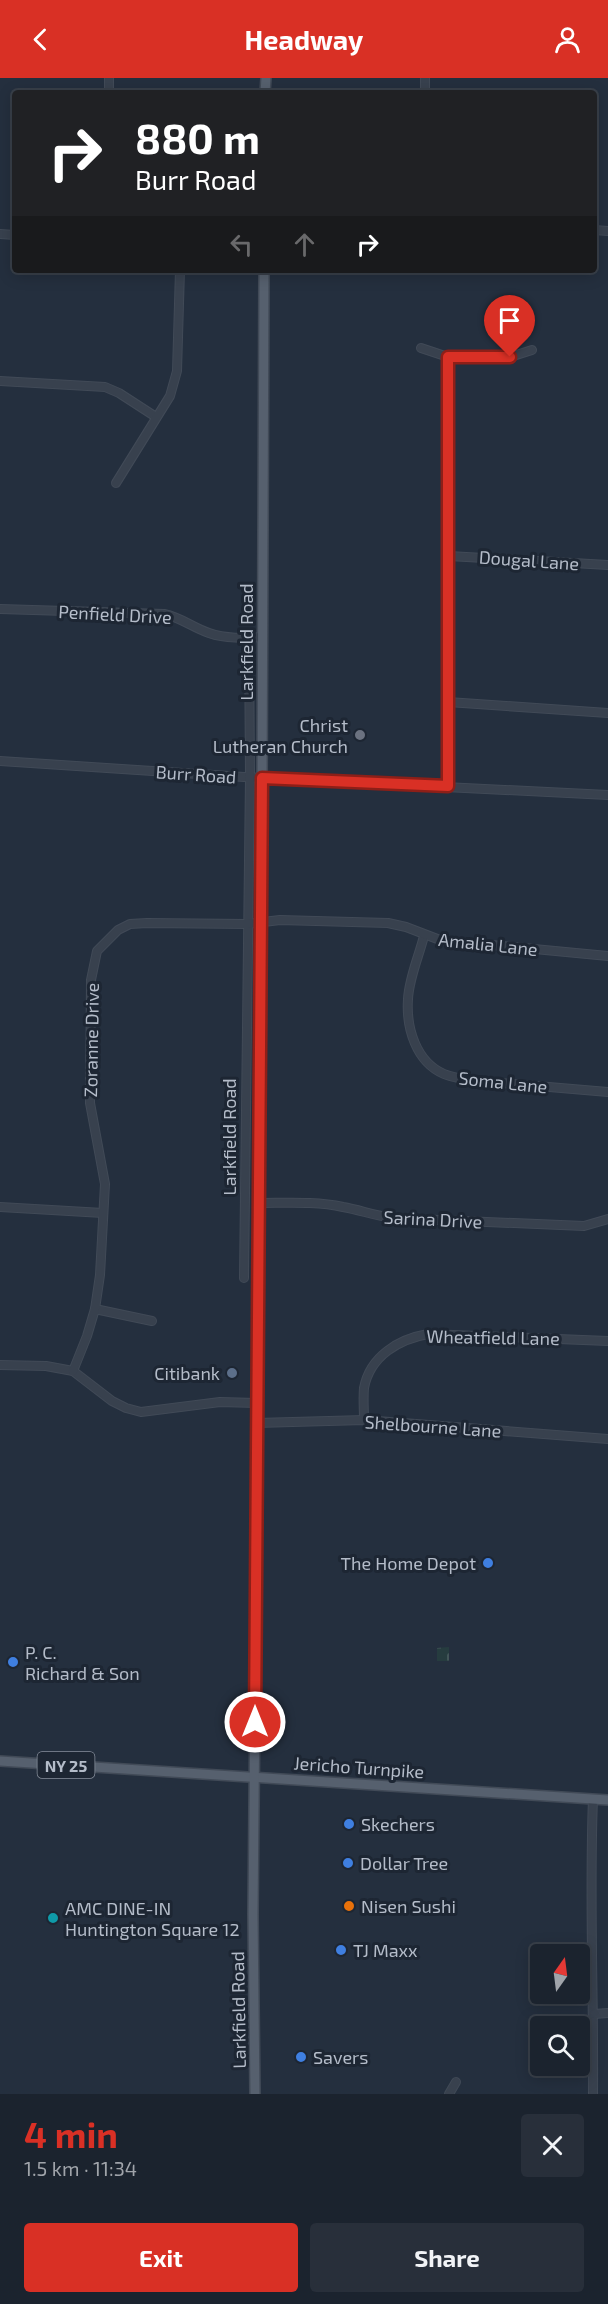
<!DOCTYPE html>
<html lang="en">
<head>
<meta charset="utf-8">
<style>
  body { margin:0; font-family:"Exo 2",sans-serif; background:#282f3a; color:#f1f3f6; height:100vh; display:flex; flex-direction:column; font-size:22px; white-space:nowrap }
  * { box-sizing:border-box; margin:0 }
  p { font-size:20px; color:#a0a4aa }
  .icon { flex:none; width:33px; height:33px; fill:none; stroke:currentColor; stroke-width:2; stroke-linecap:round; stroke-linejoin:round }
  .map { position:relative; height:2016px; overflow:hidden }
  .sheet { display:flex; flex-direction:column; background:#1b232e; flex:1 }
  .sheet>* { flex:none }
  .guide { position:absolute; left:12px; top:12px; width:585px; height:183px; border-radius:6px; box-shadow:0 3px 15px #0003,0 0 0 2px #39404a; background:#202124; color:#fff; overflow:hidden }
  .needle { width:39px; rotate:14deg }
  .controls { position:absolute; left:530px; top:1866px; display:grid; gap:12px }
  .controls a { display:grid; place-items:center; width:60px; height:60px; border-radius:6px; background:#1b232e; box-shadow:0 3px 15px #0003,0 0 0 2px #39404a; font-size:30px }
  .pin { position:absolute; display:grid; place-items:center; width:51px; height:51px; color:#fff; margin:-62px -26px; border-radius:50% 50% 50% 0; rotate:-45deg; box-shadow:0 0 6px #0007 }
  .pin .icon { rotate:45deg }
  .me { position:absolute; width:66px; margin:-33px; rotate:0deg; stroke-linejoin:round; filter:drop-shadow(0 0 4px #0008) }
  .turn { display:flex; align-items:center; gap:21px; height:126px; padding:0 24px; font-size:27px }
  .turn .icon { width:78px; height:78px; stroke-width:2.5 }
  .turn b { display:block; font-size:42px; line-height:51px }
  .lanes { display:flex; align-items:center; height:57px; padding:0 24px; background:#0003; justify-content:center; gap:30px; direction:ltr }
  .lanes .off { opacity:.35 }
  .round { display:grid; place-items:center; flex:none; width:63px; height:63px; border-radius:6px; background:#282f3a }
  .overview { display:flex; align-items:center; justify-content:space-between; height:102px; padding:0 24px }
  h1 { font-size:36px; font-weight:700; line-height:45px; color:#d93025 }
  .cta { display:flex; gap:12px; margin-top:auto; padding:12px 24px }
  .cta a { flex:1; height:69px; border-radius:6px; background:#d93025; color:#fff; font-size:24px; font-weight:700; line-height:69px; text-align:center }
  .cta a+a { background:#282f3a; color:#f1f3f6 }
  header { display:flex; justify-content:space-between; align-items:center; height:78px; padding:0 24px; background:#d93025; color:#fff; font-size:27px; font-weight:700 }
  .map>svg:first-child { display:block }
  .cemetery { fill:url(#cemetery-stones) }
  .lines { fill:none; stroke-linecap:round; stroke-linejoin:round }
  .minor-casing { stroke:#414a57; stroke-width:10 }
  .major-casing { stroke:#414a57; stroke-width:12 }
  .minor { stroke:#38414e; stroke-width:8 }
  .major { stroke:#56606e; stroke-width:9 }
  .route-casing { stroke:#8d1f18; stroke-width:15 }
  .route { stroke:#d93025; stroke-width:10 }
  .worship-dot { fill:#6b7280; stroke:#1d2633; stroke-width:2 }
  .service-dot { fill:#5c6f8a; stroke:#1d2633; stroke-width:2 }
  .shop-dot { fill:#3f7fe0; stroke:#1d2633; stroke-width:2 }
  .food-dot { fill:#e8710a; stroke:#1d2633; stroke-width:2 }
  .culture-dot { fill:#0f9aa8; stroke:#1d2633; stroke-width:2 }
  .labels { text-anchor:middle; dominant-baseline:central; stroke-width:6; stroke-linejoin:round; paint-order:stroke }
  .shield { fill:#1d2633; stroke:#878f9c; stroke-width:1.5 }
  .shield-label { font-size:16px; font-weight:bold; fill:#b4bcc9 }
  .street-label { font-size:18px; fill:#b4bcc9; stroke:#1d2633 }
  .poi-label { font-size:18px; fill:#b4bcc9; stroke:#1d2633; text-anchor:start }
</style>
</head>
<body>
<header><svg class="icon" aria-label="back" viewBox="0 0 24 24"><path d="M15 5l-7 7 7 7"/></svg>Headway<svg class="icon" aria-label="person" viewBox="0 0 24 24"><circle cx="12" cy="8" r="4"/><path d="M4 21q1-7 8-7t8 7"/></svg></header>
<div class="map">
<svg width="608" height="2016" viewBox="0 0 608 2016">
  <defs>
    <pattern id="cemetery-stones" width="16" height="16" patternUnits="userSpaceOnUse" patternTransform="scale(1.5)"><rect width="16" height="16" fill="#263c3f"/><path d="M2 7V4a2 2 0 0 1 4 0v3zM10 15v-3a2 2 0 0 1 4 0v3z" fill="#435659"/></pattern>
  </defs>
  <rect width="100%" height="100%" fill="#242f3e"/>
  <polygon class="cemetery" points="449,1569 449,1583 437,1583 437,1570"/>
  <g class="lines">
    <g class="minor-casing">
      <g id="minor">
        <polyline points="109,15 109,0"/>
        <polyline points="425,15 425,0"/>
        <polyline points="594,152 608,153"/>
        <polyline points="0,156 15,157"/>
        <polyline points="421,270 448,279 510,279 532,272"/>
        <polyline points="448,279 448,708"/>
        <polyline points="0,303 105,309 119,315 156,339"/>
        <polyline points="116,405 170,318 177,293 180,192"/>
        <polyline points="449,478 608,487"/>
        <path d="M0,531L164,536C182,540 192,549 209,555C226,561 244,560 262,559"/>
        <polyline points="448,624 608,635"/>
        <polyline points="0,683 244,699 608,717"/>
        <path d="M424,858C419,878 409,900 408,921C406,950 416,984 444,996C451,999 460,1000 467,1002L608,1014"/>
        <path d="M259,1125C287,1125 316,1123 343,1129C360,1132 376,1138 393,1140L584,1148L608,1141"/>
        <polyline points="0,1129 103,1135"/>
        <polyline points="244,1200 250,699 249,560"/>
        <polyline points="95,1231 152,1243"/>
        <polyline points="0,1287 46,1288 73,1293 112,1323 126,1330 141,1334 220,1324 257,1325"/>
        <polyline points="73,1293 87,1258 95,1231 100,1197 105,1106 90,1025 91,902 97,873 118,852 130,846 147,845 247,846 280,842 388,845 406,849 440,862 608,878"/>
        <path d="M364,1342C364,1332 363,1320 364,1310C370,1278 399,1261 428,1256L608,1263"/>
        <polyline points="257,1345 364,1342 608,1361"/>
        <path d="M593,1721C589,1820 594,1918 593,2016"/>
        <polyline points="594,1936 608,1935"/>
        <polyline points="449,2016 456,2004"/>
      </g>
    </g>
    <g class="major-casing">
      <g id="major">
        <polyline points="265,15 266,0"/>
        <polyline points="0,1683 608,1722"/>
        <polyline points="255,2016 253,1837 261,974 264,192"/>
      </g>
    </g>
    <use href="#minor" class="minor"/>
    <use href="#major" class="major"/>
  </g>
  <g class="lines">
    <g class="route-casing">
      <polyline id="route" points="255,1644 262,700 448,708 448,279 510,279"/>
    </g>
    <use href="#route" class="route"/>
  </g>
  <circle class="worship-dot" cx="360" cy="657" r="6"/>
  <circle class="service-dot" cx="232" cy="1295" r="6"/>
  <g class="shop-dot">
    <circle cx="488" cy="1485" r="6"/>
    <circle cx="13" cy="1584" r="6"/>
    <circle cx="349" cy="1746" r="6"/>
    <circle cx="348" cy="1785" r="6"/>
    <circle cx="341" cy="1872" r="6"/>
    <circle cx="301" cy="1979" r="6"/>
  </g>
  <circle class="food-dot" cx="349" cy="1828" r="6"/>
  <circle class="culture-dot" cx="53" cy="1840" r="6"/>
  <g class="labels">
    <rect class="shield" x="37.5" y="1674" width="57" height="26" rx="4.5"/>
    <g class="shield-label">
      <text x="66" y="1687">NY 25</text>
    </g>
    <g class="street-label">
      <text transform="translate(529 482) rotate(4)">Dougal Lane</text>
      <text transform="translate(115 536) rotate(3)">Penfield Drive</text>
      <text transform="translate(246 564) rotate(-90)">Larkfield Road</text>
      <text transform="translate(196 696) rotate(4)">Burr Road</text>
      <text transform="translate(488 866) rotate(6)">Amalia Lane</text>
      <text transform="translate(91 962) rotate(-89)">Zoranne Drive</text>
      <text transform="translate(503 1004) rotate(6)">Soma Lane</text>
      <text transform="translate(229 1059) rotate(-90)">Larkfield Road</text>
      <text transform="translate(433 1141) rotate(3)">Sarina Drive</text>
      <text transform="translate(493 1259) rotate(1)">Wheatfield Lane</text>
      <text transform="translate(433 1348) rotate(4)">Shelbourne Lane</text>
      <text transform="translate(359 1689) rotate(4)">Jericho Turnpike</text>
      <text transform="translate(238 1932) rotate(-91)">Larkfield Road</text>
    </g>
    <g class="poi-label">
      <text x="348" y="647" text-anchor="end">Christ<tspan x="348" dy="21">Lutheran Church</tspan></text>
      <text x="220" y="1295" text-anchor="end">Citibank</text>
      <text x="476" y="1485" text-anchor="end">The Home Depot</text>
      <text x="25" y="1574">P. C.<tspan x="25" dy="21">Richard &amp; Son</tspan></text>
      <text x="361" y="1746">Skechers</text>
      <text x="360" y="1785">Dollar Tree</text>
      <text x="361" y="1828">Nisen Sushi</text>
      <text x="65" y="1830">AMC DINE-IN<tspan x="65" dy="21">Huntington Square 12</tspan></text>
      <text x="353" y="1872">TJ Maxx</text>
      <text x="313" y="1979">Savers</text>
    </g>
  </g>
</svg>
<div class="controls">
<a><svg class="needle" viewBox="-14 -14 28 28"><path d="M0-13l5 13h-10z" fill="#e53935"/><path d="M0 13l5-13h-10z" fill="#a0a4aa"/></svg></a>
<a><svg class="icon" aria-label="search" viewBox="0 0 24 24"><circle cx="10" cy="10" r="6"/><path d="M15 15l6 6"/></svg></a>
</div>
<div class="pin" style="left:510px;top:279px;background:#d93025"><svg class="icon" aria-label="arrive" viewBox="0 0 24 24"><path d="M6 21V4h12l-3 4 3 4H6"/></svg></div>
<svg class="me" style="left:255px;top:1644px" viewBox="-20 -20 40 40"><circle r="17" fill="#d93025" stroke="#fff" stroke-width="3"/><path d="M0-11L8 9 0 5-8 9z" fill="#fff"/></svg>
<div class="guide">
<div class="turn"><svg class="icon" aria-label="right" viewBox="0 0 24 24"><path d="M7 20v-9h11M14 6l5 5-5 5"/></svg><div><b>880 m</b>Burr Road</div></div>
<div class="lanes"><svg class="icon off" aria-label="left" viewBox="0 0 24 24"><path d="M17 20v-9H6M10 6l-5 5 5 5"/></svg><svg class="icon off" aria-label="ahead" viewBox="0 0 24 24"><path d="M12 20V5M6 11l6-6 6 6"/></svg><svg class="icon" aria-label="right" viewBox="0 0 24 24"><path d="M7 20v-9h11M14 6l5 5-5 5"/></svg></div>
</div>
</div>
<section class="sheet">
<div class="overview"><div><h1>4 min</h1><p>1.5 km · 11:34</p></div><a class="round"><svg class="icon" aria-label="close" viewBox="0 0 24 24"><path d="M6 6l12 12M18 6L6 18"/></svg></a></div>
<div class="cta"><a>Exit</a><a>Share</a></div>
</section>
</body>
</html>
